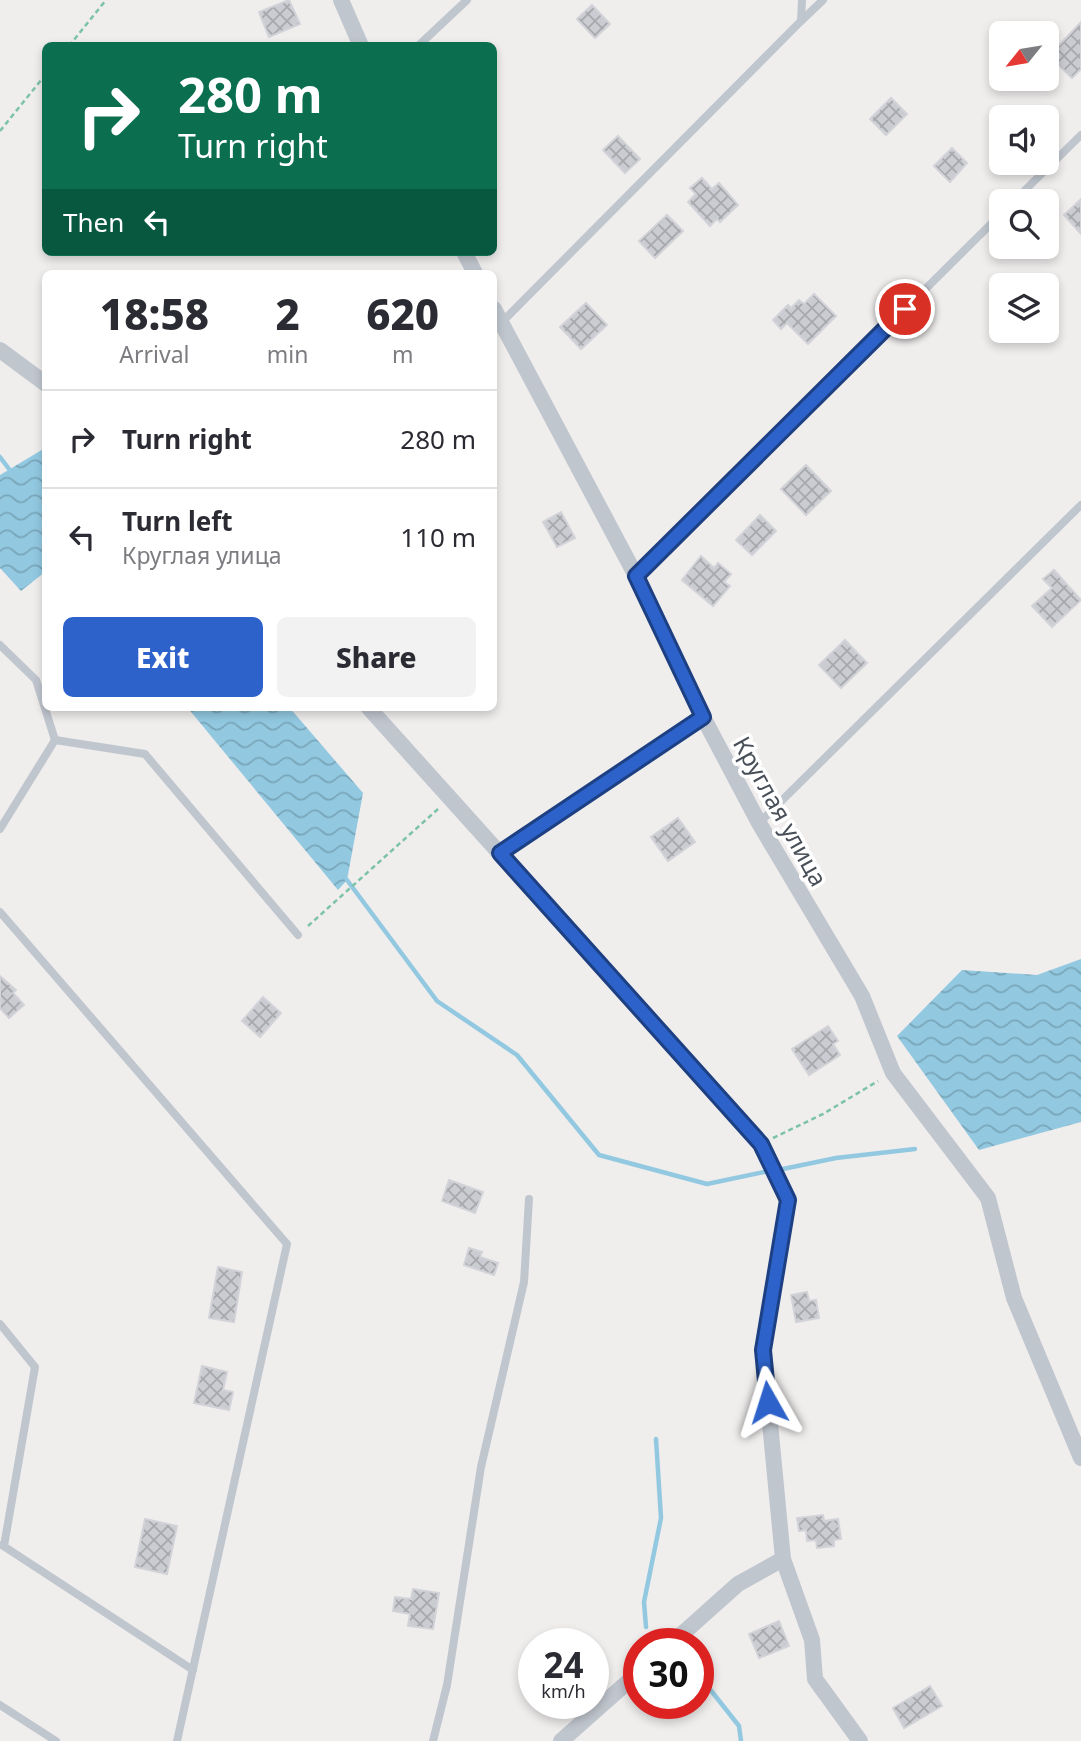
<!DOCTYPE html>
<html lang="en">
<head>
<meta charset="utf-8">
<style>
  body { margin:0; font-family:"Noto Sans",sans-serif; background:#f2f2f3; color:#2b2b33; height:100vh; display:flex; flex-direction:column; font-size:26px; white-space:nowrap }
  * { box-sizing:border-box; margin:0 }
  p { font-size:23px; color:#7c7c81 }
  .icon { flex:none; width:38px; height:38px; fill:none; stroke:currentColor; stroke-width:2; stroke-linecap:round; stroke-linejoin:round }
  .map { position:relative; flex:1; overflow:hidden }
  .panel { position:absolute; left:42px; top:270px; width:455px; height:441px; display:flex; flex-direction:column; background:#fff; border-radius:10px; box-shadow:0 4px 10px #0003 }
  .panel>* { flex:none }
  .top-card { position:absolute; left:42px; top:42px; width:455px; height:214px; border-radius:10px; box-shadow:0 4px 10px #0003; background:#0b6e4f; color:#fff; overflow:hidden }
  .needle { width:46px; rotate:240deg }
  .tools { position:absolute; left:989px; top:21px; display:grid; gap:14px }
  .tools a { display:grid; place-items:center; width:70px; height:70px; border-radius:10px; background:#fff; box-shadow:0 4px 10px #0003; font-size:35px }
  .speed { position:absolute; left:518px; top:1628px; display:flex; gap:14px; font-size:35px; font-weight:700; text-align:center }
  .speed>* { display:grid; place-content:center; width:91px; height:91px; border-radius:50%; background:#fff; box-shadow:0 4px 10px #0003; line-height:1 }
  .speed small { font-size:18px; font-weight:400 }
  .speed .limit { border:10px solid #d22; background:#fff; color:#111 }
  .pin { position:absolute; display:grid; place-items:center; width:60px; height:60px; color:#fff; margin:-30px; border:4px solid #fff; border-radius:50%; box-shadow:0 2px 7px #0007 }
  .me { position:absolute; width:77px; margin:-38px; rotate:354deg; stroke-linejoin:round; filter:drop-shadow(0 0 5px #0008) }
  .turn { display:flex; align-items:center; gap:24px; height:147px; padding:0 21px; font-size:32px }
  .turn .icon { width:91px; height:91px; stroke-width:2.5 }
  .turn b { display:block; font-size:49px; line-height:60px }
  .then { display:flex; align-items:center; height:66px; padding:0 21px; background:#0003; gap:14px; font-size:26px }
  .eta { display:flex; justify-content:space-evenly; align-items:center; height:119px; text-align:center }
  .eta b { font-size:42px; font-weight:800; line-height:49px }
  .button { display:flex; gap:14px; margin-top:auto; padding:14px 21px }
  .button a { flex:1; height:80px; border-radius:10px; background:#2d62ca; color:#fff; font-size:28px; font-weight:800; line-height:80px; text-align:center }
  .button a+a { background:#f2f2f3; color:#2b2b33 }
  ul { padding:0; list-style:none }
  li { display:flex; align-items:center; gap:21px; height:98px; padding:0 21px; border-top:2px solid #e1e1e2 }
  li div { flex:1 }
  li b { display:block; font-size:26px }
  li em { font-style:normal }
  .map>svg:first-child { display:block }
  .water { fill:url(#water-waves) }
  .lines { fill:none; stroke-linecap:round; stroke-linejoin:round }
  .stream { stroke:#92c9e1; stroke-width:4.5 }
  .building { fill:url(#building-cross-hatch); stroke:#d2d3d8; stroke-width:2 }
  .path { stroke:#7cc3a7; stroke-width:2.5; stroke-dasharray:5 3.5; stroke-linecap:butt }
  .service { stroke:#c0c6ce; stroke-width:8 }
  .minor { stroke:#c0c6ce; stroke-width:16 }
  .route-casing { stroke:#1d4083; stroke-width:18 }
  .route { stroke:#2d62ca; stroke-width:12 }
  .labels { text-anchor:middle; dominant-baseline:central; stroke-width:7; stroke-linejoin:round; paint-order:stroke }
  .street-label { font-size:24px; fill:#484f58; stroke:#fff }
</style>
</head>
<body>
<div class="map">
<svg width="1081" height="1741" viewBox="0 0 1081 1741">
  <defs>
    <pattern id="water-waves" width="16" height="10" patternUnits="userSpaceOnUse" patternTransform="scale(1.75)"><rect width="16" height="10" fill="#92c9e1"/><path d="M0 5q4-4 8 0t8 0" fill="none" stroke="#79a6b9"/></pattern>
    <pattern id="building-cross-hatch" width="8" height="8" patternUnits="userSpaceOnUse" patternTransform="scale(1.75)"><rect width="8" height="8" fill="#cbccd1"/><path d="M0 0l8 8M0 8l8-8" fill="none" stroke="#a7a8ac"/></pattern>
  </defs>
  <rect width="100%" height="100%" fill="#f0eded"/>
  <g class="water">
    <polygon points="45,448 45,572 21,591 0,568 0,475"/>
    <polygon points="187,707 289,707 363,793 347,880 338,890"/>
    <polygon points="1081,959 1081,1122 979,1150 897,1036 962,970 1037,975"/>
  </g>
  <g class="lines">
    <g class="stream">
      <polyline points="0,457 9,469"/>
      <polyline points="347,880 437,1001 517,1055 599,1155 707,1184 769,1171"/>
      <polyline points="778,1170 836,1158 915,1149"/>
      <polyline points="646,1627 644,1602 661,1518 656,1439"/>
      <polyline points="698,1674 739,1726 741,1741"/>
    </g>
  </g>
  <g class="building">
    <polygon points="289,0 300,24 269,37 259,12"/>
    <polygon points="592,5 610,24 595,38 577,19"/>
    <polygon points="1081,22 1081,69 1072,78 1049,56"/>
    <polygon points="891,98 907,114 886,135 870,119"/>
    <polygon points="618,136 640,159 625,173 603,150"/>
    <polygon points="952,148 967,163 950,182 934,166"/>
    <polygon points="702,178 712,189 719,183 738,205 720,222 717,219 710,226 688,202 696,194 690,188"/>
    <polygon points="1081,199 1081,234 1064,215"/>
    <polygon points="667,215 683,231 655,258 639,241"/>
    <polygon points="814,294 836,316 808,344 787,323 781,329 773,320 788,305 791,308 799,300 804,304"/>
    <polygon points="586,303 607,325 581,349 560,327"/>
    <polygon points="806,465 831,491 806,515 781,489"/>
    <polygon points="561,512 575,538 557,547 543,522"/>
    <polygon points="760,515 776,531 752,555 736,540"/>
    <polygon points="701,556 714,568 718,563 731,574 724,582 730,586 713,606 682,580"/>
    <polygon points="1054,570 1081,600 1052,627 1032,606 1052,588 1043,579"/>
    <polygon points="845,640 867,663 841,688 819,665"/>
    <polygon points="678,818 695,842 668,861 651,837"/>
    <polygon points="0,976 16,990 13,993 24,1005 9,1018 0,1008"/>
    <polygon points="263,997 281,1013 260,1037 242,1021"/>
    <polygon points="828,1026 838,1041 833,1044 840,1055 809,1075 792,1049"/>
    <polygon points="449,1180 483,1192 475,1213 442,1201"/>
    <polygon points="469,1248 482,1252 480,1257 498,1263 494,1275 464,1265"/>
    <polygon points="218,1267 242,1272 234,1322 209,1318"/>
    <polygon points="807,1292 809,1301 816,1300 819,1318 796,1322 791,1295"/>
    <polygon points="202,1366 227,1372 223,1390 233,1392 229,1410 194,1403"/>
    <polygon points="823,1515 824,1521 838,1519 841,1539 834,1540 834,1546 817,1548 816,1540 807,1541 806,1530 799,1531 797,1518"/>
    <polygon points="145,1519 177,1526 167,1574 135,1567"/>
    <polygon points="413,1589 439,1593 433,1629 408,1626 410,1614 393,1611 395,1597 411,1599"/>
    <polygon points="779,1621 789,1646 759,1658 749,1634"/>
    <polygon points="930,1686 942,1706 904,1728 893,1708"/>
  </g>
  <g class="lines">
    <g class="path">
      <polyline points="69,46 106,0"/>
      <polyline points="0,131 46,74"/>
      <polyline points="308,926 438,809"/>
      <polyline points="773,1138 823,1114 878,1081"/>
    </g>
    <g class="service">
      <polyline points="801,21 823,0"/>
      <polyline points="418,46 467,0"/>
      <polyline points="1014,201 1081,135"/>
      <polyline points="501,323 801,21 802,0"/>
      <polyline points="636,576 1001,214"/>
      <polyline points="0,645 36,680 55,740"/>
      <polyline points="759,823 1081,505"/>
      <polyline points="0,829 55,740 145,754 298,935"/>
      <polyline points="500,853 703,717"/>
      <polyline points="0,912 287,1244 177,1741"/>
      <polyline points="0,1324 35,1367 4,1546"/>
      <polyline points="2,1545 193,1670"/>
      <polyline points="0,1705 56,1741"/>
      <polyline points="433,1741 447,1685 481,1467 524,1282 529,1199"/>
    </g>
    <g class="minor">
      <polyline points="341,0 361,46"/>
      <polyline points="464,252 475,273"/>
      <polyline points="494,309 636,576 703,717 759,823 862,996 893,1073 988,1198 1014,1298 1081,1458"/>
      <polyline points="0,350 46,384"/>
      <polyline points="368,707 761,1144 788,1200 763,1350 783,1559 812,1640 815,1679 860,1741"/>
      <polyline points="672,1643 738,1584 783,1559"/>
      <polyline points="561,1741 639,1672"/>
    </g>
  </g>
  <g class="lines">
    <g class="route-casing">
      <polyline id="route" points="768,1402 763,1350 788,1200 761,1144 500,853 703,717 636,576 905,309"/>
    </g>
    <use href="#route" class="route"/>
  </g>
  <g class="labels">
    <g class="street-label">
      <text transform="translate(781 811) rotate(61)">Круглая улица</text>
    </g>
  </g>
</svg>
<div class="tools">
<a><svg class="needle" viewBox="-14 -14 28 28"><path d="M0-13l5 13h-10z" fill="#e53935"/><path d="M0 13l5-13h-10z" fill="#7c7c81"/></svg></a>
<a><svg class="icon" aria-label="sound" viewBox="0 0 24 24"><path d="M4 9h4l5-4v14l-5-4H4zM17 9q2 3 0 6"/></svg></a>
<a><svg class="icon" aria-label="search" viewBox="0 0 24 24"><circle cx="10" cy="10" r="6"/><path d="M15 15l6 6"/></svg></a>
<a><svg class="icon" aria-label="layers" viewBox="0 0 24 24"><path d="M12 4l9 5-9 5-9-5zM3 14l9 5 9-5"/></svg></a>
</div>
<div class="speed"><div>24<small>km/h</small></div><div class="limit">30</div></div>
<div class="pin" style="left:905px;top:309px;background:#d93025"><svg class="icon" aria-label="arrive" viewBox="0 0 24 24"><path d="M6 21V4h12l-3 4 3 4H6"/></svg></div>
<svg class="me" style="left:768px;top:1402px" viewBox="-20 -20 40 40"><path d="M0-17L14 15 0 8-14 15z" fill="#2d62ca" stroke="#fff" stroke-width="4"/></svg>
<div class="top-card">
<div class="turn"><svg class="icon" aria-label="right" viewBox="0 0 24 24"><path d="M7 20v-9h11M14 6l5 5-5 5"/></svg><div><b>280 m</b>Turn right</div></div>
<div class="then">Then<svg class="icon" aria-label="left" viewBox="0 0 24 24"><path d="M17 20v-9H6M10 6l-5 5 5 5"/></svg></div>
</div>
<section class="panel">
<div class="eta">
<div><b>18:58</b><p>Arrival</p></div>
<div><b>2</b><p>min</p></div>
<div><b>620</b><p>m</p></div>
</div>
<ul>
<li><svg class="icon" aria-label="right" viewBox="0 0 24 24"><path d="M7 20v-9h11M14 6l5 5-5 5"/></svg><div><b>Turn right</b></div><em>280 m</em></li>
<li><svg class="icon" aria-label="left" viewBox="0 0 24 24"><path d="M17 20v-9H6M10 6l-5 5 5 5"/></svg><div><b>Turn left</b><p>Круглая улица</p></div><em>110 m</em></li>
</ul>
<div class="button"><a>Exit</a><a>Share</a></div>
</section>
</div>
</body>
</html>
